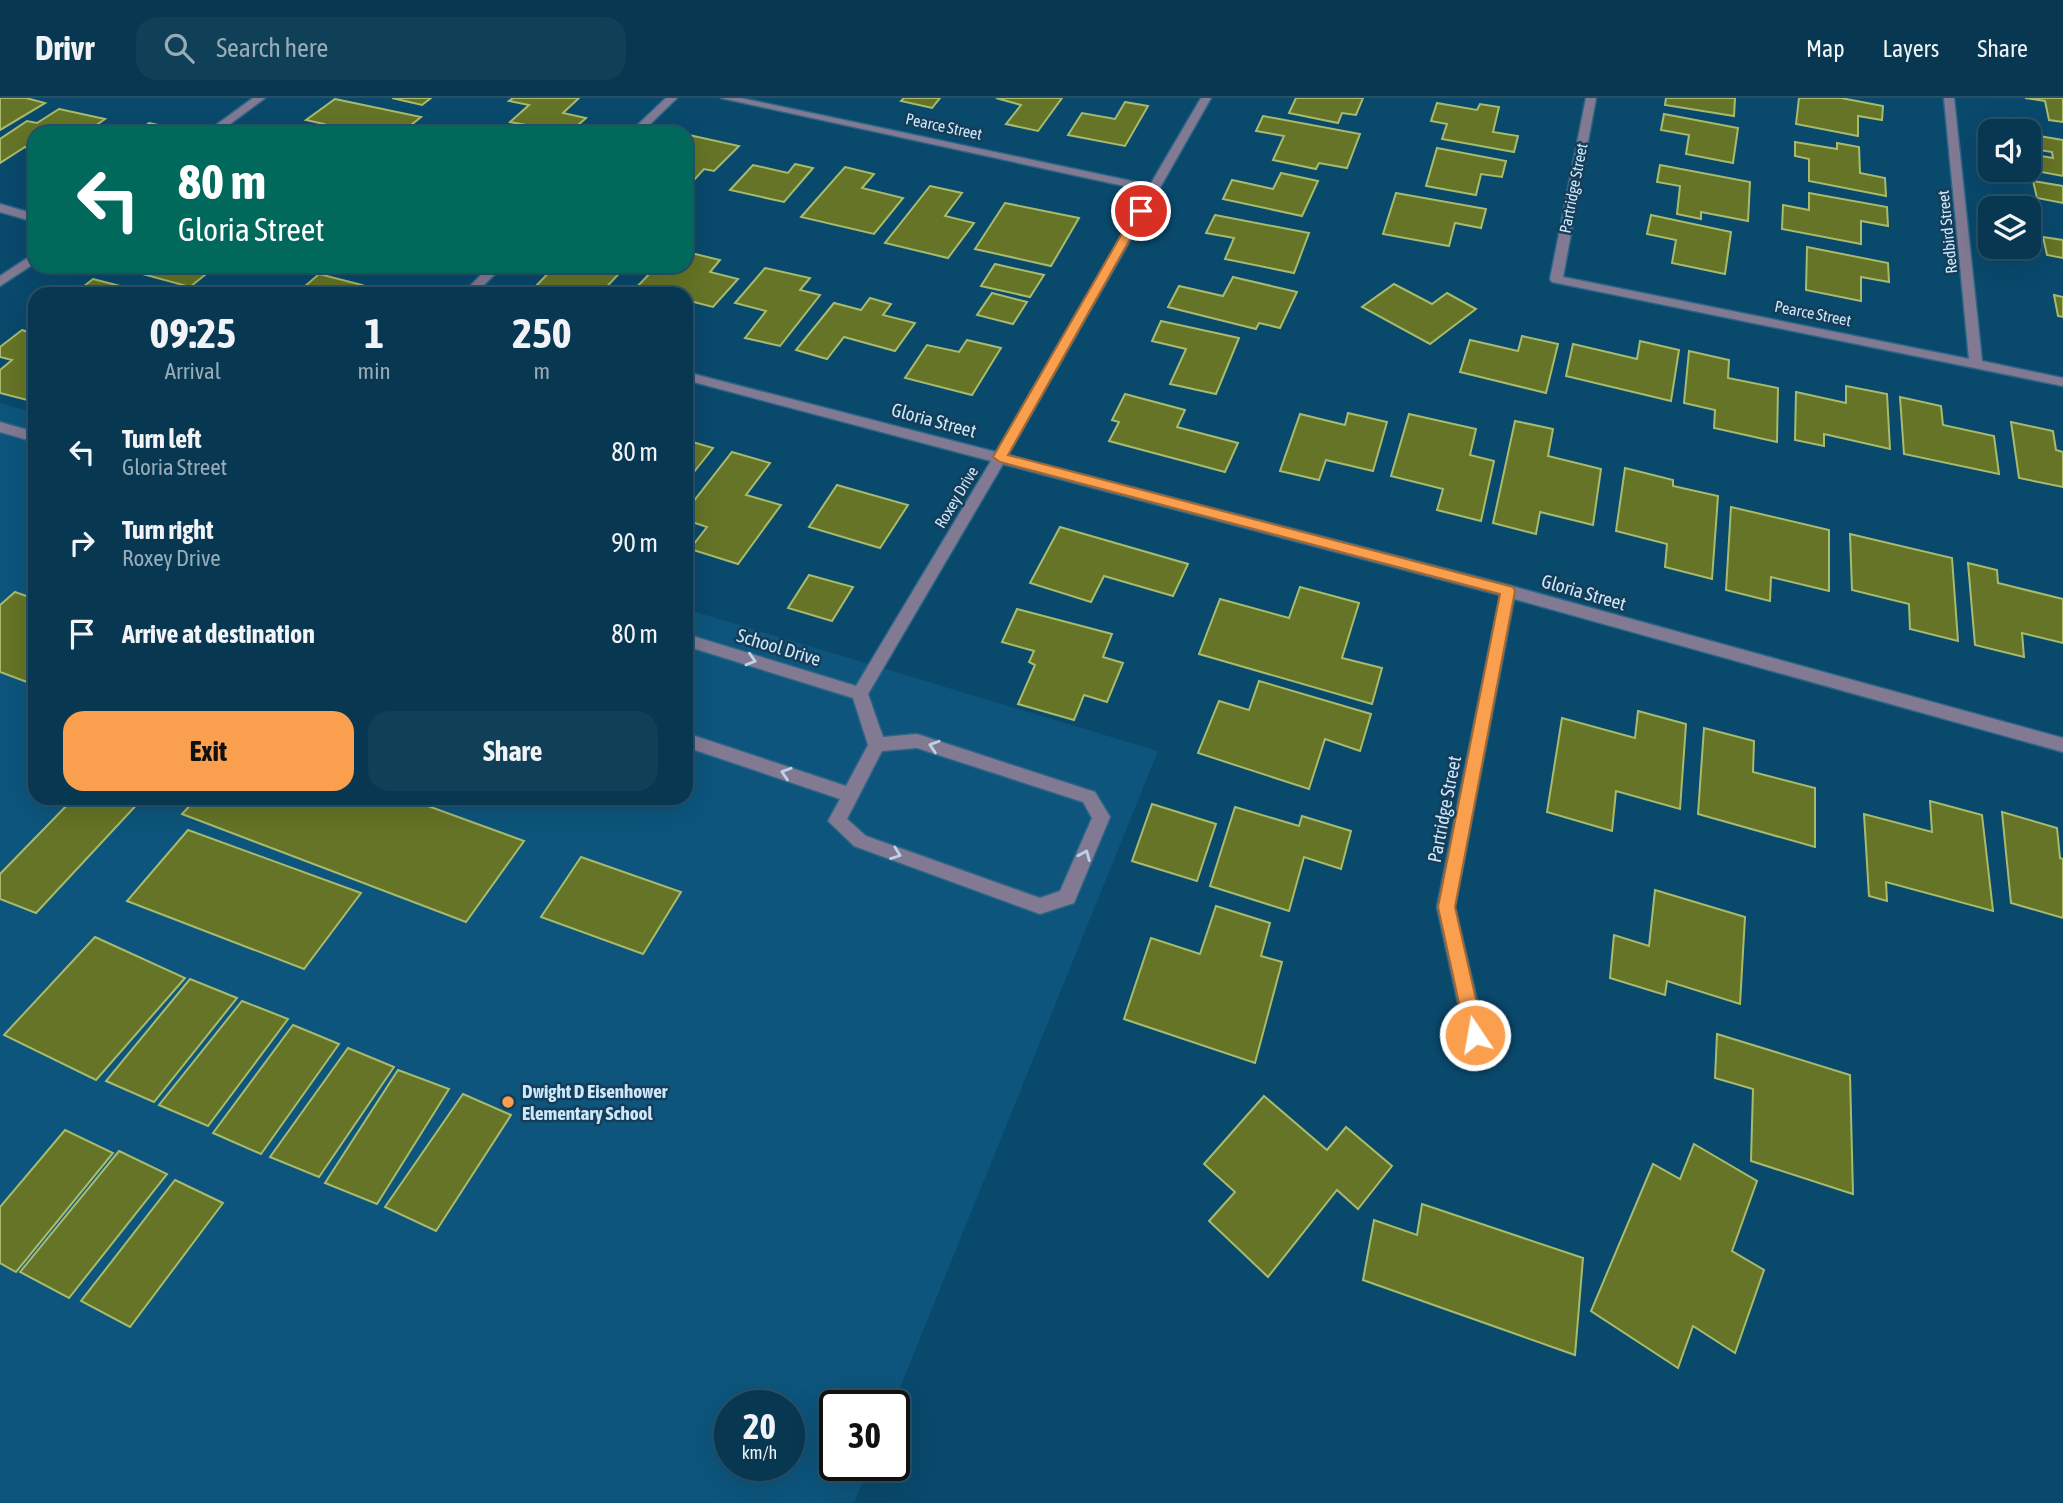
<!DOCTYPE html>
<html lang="en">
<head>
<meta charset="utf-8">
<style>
  body { margin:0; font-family:"Asap Condensed",sans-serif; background:#103f58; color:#f1f3f6; height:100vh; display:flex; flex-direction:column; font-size:26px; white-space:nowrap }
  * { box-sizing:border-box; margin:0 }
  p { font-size:23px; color:#98acb7 }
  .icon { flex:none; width:38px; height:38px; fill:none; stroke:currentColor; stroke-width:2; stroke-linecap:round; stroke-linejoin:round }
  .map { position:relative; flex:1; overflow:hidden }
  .panel { position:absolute; left:28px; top:189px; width:665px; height:518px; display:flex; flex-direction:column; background:#073751; border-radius:21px; box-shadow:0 7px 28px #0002,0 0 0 2px #285168 }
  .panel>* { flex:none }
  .guide { position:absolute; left:28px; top:28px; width:665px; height:147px; border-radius:21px; box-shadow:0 7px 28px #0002,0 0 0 2px #285168; background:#00695c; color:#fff; overflow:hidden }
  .fabs { position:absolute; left:1978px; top:21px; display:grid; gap:14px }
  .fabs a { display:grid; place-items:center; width:63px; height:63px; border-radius:14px; background:#073751; box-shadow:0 7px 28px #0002,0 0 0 2px #285168; font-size:35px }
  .speed { position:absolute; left:714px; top:1292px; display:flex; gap:14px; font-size:35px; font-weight:700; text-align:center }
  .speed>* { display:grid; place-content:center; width:91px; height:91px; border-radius:50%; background:#073751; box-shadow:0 7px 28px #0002,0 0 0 2px #285168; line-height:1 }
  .speed small { font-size:18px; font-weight:400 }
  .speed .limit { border:4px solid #111; border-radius:10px; background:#fff; color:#111 }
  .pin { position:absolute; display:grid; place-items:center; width:60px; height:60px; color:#fff; margin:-30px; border:4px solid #fff; border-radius:50%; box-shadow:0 2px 7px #0007 }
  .me { position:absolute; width:77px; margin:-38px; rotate:348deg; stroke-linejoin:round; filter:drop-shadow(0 0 5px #0008) }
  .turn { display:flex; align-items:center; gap:24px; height:147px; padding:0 35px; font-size:32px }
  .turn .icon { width:91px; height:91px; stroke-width:2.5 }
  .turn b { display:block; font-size:49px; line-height:60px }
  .eta { display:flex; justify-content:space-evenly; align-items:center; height:119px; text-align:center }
  .eta b { font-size:42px; font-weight:700; line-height:49px }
  .primary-button { display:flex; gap:14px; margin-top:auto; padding:14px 35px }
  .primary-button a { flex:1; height:80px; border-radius:21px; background:#fa9f4e; color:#111; font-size:28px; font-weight:700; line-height:80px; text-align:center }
  .primary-button a+a { background:#103f58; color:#f1f3f6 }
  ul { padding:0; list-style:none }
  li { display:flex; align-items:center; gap:21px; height:91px; padding:0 35px }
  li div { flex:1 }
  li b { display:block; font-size:26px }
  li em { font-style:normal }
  header { display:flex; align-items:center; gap:42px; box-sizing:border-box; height:98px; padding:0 35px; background:#073751; border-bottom:2px solid #285168 }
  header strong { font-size:33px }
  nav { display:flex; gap:38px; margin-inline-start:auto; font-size:24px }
  .search { width:490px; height:63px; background:#103f58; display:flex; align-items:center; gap:18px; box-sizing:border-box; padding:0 24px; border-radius:21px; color:#98acb7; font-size:26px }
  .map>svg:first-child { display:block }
  .built { fill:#0d557c; fill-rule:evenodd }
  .building { fill:#657426; stroke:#a8bb6d; stroke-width:2 }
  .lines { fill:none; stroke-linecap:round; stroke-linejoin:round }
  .minor-casing { stroke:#2c6686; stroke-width:3 }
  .minor { fill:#827a93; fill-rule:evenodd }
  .oneway { stroke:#bdd2e8 }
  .route { fill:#fa9f4e; stroke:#a26733; stroke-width:2 }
  .poi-dot { fill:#fa9f4e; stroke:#163d57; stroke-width:2.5 }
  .labels { text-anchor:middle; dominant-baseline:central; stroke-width:5; stroke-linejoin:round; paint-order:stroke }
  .far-street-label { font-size:16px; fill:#cce8fd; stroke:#163d57 }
  .street-label { font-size:19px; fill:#cce8fd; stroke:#163d57 }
  .poi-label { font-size:19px; font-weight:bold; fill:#cce8fd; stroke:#163d57; text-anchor:start }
</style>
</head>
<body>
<header>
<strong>Drivr</strong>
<div class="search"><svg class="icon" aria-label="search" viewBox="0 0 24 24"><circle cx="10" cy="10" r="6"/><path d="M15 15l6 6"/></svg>Search here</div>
<nav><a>Map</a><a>Layers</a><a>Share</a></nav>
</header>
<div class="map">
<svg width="2063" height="1405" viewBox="0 0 2063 1405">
  <rect width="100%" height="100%" fill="#09496c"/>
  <path class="built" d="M0,305L35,315V700H686V511L1158,653L893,1307H835V1367H869L854,1405H0ZM730,1307H789V1367H730Z"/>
  <g class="building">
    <polygon points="0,0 26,0 45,5 0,32"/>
    <polygon points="392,0 431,0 422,7"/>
    <polygon points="513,0 579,0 563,15 586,20 569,35 510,24 529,7 509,3"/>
    <polygon points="904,0 940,0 932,10 901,3"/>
    <polygon points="996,0 1062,0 1038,33 1006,26 1021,7"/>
    <polygon points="1296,0 1363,0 1356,17 1342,15 1338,25 1289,15"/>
    <polygon points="1666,0 1735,0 1734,18 1665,7"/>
    <polygon points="1799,0 1841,0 1883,8 1882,22 1858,18 1858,38 1796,26"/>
    <polygon points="2025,0 2063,0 2063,24 2049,22 2045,3"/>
    <polygon points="335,1 421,19 401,35 312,35 324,26 306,22"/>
    <polygon points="1125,4 1148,8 1125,48 1068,37 1082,15 1115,21"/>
    <polygon points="1437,5 1477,12 1480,6 1499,9 1493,34 1518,38 1514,54 1442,41 1447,26 1431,23"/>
    <polygon points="59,11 105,21 85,35 35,35 35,51 25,49 0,65 0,41 27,23 37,25"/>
    <polygon points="1664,16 1738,30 1733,65 1686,56 1689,37 1661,32"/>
    <polygon points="1263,18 1360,36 1347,70 1319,65 1316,71 1273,62 1284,38 1256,33"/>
    <polygon points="149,25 176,31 171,35 135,35"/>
    <polygon points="2028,36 2063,42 2063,78 2031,72 2029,56 2053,60 2052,54 2028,50"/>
    <polygon points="689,37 739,48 714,73 704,71 695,81 686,79 686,40"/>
    <polygon points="1795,44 1837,51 1837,45 1859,49 1860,75 1885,80 1886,98 1809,83 1809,61 1795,58"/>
    <polygon points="1437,50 1506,63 1502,79 1481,76 1476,97 1426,88"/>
    <polygon points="795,66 813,70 784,104 730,92 753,67 788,75"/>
    <polygon points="1660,67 1750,84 1748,123 1701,114 1701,121 1677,116 1680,88 1657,84"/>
    <polygon points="845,69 874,76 862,90 903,100 874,136 801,119"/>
    <polygon points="1281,75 1318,83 1302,118 1223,101 1232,82 1273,91"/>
    <polygon points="2033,83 2063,88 2063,105 2037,100"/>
    <polygon points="930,88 962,95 945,118 974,125 948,160 885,145"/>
    <polygon points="1396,95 1486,111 1481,130 1455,125 1449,148 1383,136"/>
    <polygon points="1809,95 1887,109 1888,128 1861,123 1861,146 1782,131 1783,107 1809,112"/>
    <polygon points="1005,105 1079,120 1051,168 975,151"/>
    <polygon points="1215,117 1309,135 1294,175 1225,161 1234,140 1206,135"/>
    <polygon points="1651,117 1731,134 1725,176 1672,165 1676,142 1647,136"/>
    <polygon points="2043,139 2063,142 2063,160 2047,157"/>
    <polygon points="1807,149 1888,165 1889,184 1861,179 1861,203 1806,192"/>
    <polygon points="691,155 720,162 710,174 738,181 713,209 686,202 686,196 630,196 657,168 686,168 686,161"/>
    <polygon points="995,166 1044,177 1030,199 981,188"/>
    <polygon points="133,168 216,168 190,189 128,172"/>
    <polygon points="354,168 392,168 384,175"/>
    <polygon points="555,168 626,168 600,196 570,196 536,188"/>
    <polygon points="765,170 810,180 800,192 820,197 780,248 745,240 766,213 735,205"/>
    <polygon points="319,176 362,187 352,196 296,196"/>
    <polygon points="1233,179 1297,194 1280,230 1259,225 1256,231 1168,209 1179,188 1223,198"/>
    <polygon points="93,181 151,196 74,196"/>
    <polygon points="1394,186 1432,206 1447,195 1476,211 1430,246 1362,209"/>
    <polygon points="992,195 1027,204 1013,226 977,217"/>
    <polygon points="2054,197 2063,199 2063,219 2058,218"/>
    <polygon points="870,200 891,206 883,217 915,225 895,253 844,239 827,261 796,252 834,205 861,212"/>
    <polygon points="1161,223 1239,240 1216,296 1170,286 1186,251 1152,243"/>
    <polygon points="22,232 35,236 35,304 0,295 0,272 12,262 0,259 0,249"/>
    <polygon points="1522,238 1558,246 1546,295 1460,274 1470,242 1518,253"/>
    <polygon points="967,242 1001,250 972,297 905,280 927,247 959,254"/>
    <polygon points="1640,243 1679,252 1671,303 1566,278 1573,246 1637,261"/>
    <polygon points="1689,253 1729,262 1728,280 1778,290 1777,344 1714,330 1715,312 1684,305"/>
    <polygon points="1846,288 1887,296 1890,351 1824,336 1824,348 1795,342 1796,294 1846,305"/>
    <polygon points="1125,296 1185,312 1177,329 1238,345 1225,374 1109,343 1119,324 1112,322"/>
    <polygon points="1900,299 1941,308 1943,327 1994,338 1999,376 1904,356"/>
    <polygon points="1348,315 1387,324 1373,373 1326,362 1319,382 1280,373 1300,316 1345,327"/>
    <polygon points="1409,316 1476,331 1470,357 1494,363 1481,423 1437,412 1443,391 1391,378"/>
    <polygon points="1515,323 1553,331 1548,358 1601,371 1593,427 1540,414 1536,436 1493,425"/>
    <polygon points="2011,324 2053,333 2056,352 2063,354 2063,389 2019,380"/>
    <polygon points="686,342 713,350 686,384"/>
    <polygon points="732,354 770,365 746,397 781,407 738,466 690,451 707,429 686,422 686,413"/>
    <polygon points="1625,370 1673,382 1673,388 1718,398 1712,481 1665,469 1667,446 1616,433"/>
    <polygon points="837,387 908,407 880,450 809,429"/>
    <polygon points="1731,409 1829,432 1829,493 1771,479 1770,503 1726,492"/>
    <polygon points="1060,429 1188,466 1173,498 1104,478 1091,504 1030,485"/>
    <polygon points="1850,436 1952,460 1958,543 1910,531 1909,506 1852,492"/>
    <polygon points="1968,465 1997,472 1998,485 2063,501 2063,545 2022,535 2024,559 1975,547"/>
    <polygon points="809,477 853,489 832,523 788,510"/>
    <polygon points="1300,489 1359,505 1342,560 1382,570 1372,606 1199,556 1220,501 1289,520"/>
    <polygon points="15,494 35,501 35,587 0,574 0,507"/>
    <polygon points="1017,511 1112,536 1103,559 1123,565 1107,604 1084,597 1074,622 1018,606 1035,567 1029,564 1034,553 1002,544"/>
    <polygon points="1259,583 1371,616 1360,653 1325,641 1309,691 1198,655 1219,603 1249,612"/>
    <polygon points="1638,613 1686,626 1680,711 1616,693 1612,733 1547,714 1562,620 1635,640"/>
    <polygon points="1704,630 1754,643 1753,674 1815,690 1815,749 1698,716"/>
    <polygon points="74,700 143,700 36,815 0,801 0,776"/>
    <polygon points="197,700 406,700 524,743 466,824 182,716"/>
    <polygon points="1930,703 1982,717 1993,813 1886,784 1887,803 1869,798 1864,716 1932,734"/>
    <polygon points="1152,706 1216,726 1197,783 1132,763"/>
    <polygon points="1235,709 1299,728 1302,718 1351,733 1341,771 1304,759 1289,813 1210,788"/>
    <polygon points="2002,714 2057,730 2060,760 2063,761 2063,820 2011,805"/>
    <polygon points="188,732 361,795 304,871 127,803"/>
    <polygon points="581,759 681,794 643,856 541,819"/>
    <polygon points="1655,792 1745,819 1740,906 1667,883 1665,897 1610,880 1614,837 1649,848"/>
    <polygon points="1216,808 1270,825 1261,858 1282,864 1255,965 1124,921 1151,840 1200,856"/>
    <polygon points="95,839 185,880 96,982 4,937"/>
    <polygon points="190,881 237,900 154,1004 106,983"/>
    <polygon points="242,903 288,921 208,1028 159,1007"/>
    <polygon points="293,927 339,946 261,1056 213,1035"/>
    <polygon points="1717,936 1850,977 1853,1096 1751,1063 1753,991 1715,980"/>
    <polygon points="348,950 394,969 319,1079 270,1059"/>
    <polygon points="398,972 449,991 377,1106 325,1085"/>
    <polygon points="463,996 511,1017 436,1133 385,1109"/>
    <polygon points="1264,998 1327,1052 1346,1029 1392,1068 1358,1111 1337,1092 1268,1179 1209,1123 1235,1094 1204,1066"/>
    <polygon points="65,1032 113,1055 16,1174 0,1165 0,1109"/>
    <polygon points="1694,1046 1757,1083 1732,1153 1764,1172 1735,1255 1693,1228 1678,1270 1591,1213 1653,1066 1680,1081"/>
    <polygon points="119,1053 167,1076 69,1200 20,1174"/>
    <polygon points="175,1082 223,1105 130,1229 81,1203"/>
    <polygon points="1422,1106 1583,1160 1575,1257 1363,1182 1374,1122 1417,1137"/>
  </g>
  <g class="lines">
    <g class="minor-casing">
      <g id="minor">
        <polygon points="253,0 265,0 218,35 205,35"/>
        <polygon points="666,0 677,0 641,35 629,35"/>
        <path d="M721,0H741L1150,87L1201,0H1211L1008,357L1508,487L2063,640V654L1514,501L1455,809L1485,937L1482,944L1475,946L1468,944L1465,937L1437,809L1500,497L1003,366L868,596L883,639L917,636L1095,694L1110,719L1074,805L1040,816L854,748L828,723L840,701L686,649V635L846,688L868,647L853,600L686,548V536L856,588L991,363L686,282V274L996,354L1147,93ZM917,650L1083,704L1092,720L1060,793L1040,800L866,738L847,721L882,653Z"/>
        <polygon points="1586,0 1596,0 1563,179 1969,261 1944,0 1954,0 1982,263 2063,280 2063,288 1552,184 1550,181"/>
        <polygon points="0,106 35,116 35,124 0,114"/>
        <polygon points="35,155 35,165 0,188 0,178"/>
        <polygon points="490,168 503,168 475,196 462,196"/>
        <polygon points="0,324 35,334 35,344 0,334"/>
      </g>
    </g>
    <use href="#minor" class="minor"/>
  </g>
  <defs><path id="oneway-chevron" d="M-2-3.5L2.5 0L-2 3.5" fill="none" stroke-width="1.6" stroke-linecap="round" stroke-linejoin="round" transform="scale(1.75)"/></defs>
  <g class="oneway">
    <use href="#oneway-chevron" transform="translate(751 562) rotate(17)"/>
    <use href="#oneway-chevron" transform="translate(934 648) rotate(-162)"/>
    <use href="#oneway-chevron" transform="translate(786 675) rotate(-162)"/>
    <use href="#oneway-chevron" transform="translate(896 756) rotate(20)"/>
    <use href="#oneway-chevron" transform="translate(1085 757) rotate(-67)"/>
  </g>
  <polygon class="route" points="1141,110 1146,113 1008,357 1513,489 1515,493 1455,809 1484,937 1481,944 1475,946 1468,944 1466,937 1438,809 1500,496 1000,364 993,359 1135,113"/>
  <circle class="poi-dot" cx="508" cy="1004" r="7"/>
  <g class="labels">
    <g class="far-street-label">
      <text transform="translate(944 28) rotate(12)">Pearce Street</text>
      <text transform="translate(1573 90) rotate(-79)">Partridge Street</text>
      <text transform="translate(1947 134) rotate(-96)">Redbird Street</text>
      <text transform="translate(1813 215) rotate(11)">Pearce Street</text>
      <text transform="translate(956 399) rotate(-59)">Roxey Drive</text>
    </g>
    <g class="street-label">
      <text transform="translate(934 322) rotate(15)">Gloria Street</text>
      <text transform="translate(1584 494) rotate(16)">Gloria Street</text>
      <text transform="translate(779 549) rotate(17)">School Drive</text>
      <text transform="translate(1444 711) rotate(-79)">Partridge Street</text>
    </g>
    <g class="poi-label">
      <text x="522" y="993">Dwight D Eisenhower<tspan x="522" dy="22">Elementary School</tspan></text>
    </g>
  </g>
</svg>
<div class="fabs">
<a><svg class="icon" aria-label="sound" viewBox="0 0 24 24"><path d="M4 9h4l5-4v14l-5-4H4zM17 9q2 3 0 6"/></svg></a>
<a><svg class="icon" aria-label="layers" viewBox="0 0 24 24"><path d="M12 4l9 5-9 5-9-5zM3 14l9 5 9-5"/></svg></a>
</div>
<div class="speed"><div>20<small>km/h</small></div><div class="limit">30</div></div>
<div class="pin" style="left:1141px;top:113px;background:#d93025"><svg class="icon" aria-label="arrive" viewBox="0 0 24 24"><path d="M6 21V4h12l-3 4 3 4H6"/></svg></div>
<svg class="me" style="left:1475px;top:937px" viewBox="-20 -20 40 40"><circle r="17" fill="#fa9f4e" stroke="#fff" stroke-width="3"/><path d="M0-11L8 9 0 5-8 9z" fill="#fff"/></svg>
<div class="guide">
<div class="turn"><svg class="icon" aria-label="left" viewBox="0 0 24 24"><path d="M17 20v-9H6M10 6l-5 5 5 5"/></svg><div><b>80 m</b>Gloria Street</div></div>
</div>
<section class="panel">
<div class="eta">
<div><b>09:25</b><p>Arrival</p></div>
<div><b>1</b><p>min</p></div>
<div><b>250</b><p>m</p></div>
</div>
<ul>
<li><svg class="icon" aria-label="left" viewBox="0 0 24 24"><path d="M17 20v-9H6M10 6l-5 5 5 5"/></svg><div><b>Turn left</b><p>Gloria Street</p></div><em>80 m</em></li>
<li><svg class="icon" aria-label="right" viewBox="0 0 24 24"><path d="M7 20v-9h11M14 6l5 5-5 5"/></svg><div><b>Turn right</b><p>Roxey Drive</p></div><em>90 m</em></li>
<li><svg class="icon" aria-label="arrive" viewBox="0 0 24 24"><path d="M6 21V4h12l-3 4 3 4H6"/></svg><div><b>Arrive at destination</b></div><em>80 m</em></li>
</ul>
<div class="primary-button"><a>Exit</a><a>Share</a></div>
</section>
</div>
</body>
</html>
